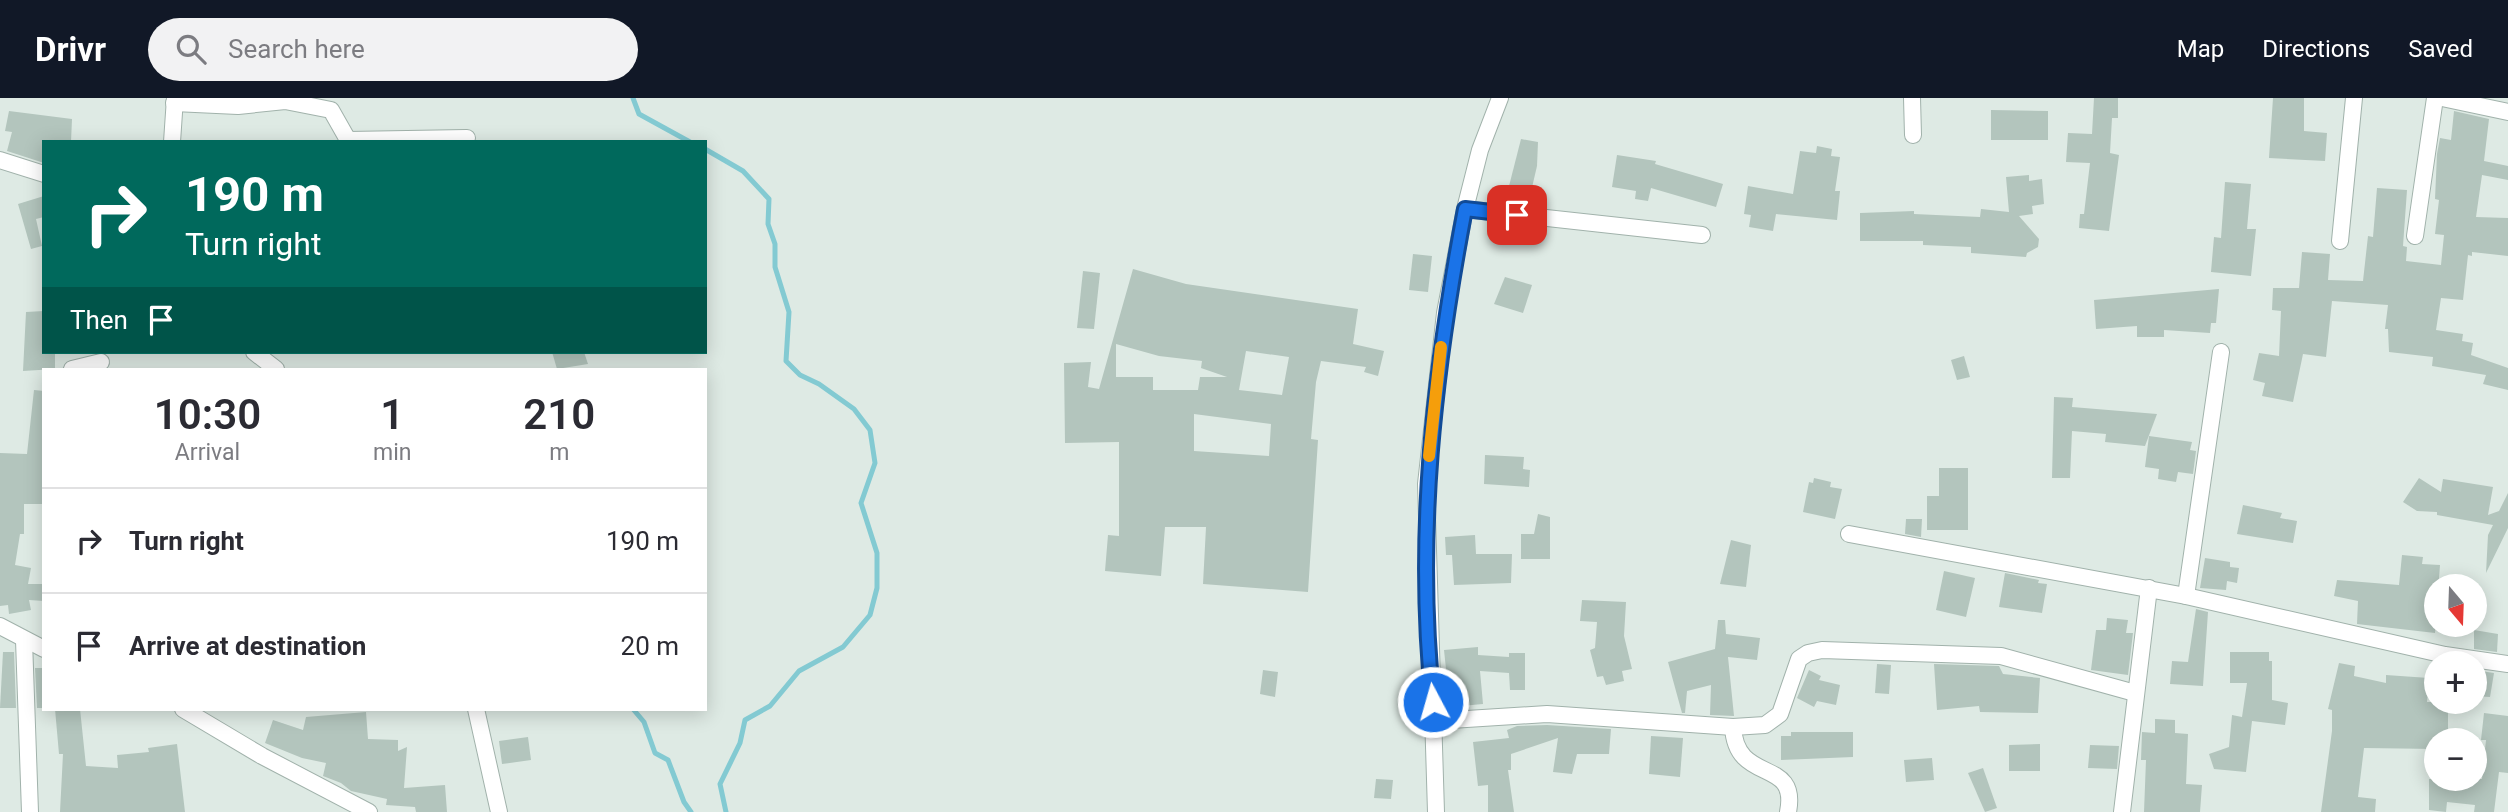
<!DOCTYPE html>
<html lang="en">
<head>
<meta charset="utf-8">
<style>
  body { margin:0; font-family:Roboto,sans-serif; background:#f2f2f3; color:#2b2b33; height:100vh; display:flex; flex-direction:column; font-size:26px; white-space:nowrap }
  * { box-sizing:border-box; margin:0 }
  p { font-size:23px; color:#7c7c81 }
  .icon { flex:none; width:38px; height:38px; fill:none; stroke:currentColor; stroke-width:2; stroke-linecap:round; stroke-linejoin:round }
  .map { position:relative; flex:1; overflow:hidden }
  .details { position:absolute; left:42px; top:270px; width:665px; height:343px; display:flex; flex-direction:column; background:#fff; border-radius:0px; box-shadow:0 4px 18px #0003 }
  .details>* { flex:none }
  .hud { position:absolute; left:42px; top:42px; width:665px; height:214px; border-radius:0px; box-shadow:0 4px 18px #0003; background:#00695c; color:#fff; overflow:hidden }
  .needle { width:46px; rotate:161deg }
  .buttons { position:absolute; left:2424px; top:476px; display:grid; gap:14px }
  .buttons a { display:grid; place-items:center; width:63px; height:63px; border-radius:50%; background:#fff; box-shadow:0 4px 18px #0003; font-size:35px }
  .pin { position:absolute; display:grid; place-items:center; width:60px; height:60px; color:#fff; margin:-30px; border-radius:14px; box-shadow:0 4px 10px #0006 }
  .me { position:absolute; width:77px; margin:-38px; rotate:354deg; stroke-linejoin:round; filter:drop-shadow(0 0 5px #0008) }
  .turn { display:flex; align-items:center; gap:24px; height:147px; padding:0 28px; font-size:32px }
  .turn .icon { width:91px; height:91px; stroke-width:2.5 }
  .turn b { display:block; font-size:49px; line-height:60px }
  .then { display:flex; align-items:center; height:66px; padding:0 28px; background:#0003; gap:14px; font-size:26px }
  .eta { display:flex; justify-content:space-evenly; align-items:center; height:119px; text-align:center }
  .eta b { font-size:42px; font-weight:600; line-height:49px }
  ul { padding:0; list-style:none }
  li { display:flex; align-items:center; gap:21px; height:105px; padding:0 28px; border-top:2px solid #e1e1e2 }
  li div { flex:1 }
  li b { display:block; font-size:26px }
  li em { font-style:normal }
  header { display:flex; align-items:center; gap:42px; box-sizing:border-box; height:98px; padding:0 35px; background:#111827; color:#fff }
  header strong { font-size:33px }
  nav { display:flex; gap:38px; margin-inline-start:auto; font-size:24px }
  .search { width:490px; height:63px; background:#f2f2f3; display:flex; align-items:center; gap:18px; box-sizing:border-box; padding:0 24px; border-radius:38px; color:#7c7c81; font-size:26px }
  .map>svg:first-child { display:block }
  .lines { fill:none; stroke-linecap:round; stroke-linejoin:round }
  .stream { stroke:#83cad2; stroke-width:5 }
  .building { fill:#b3c5bd; fill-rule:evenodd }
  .minor-casing { stroke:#a1b2ab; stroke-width:18 }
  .minor { stroke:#fff; stroke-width:16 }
  .route-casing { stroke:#114b97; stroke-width:18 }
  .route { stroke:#1a73e8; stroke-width:12 }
  .slow { stroke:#f59e0b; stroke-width:12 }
</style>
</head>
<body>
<header>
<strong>Drivr</strong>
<div class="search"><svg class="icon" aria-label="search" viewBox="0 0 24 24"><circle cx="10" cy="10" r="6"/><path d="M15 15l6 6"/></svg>Search here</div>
<nav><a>Map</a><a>Directions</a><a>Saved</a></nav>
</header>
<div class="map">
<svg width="2508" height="714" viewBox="0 0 2508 714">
  <rect width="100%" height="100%" fill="#deeae4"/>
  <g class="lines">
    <g class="stream">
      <polyline points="633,0 639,16 690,44"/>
      <polyline points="705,51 743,73 769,101 768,126 775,146 775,169 789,214 786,263 800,277 819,286 854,311 870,332 875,365 861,405 877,455 877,490 870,517 843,549 799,573 770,608 745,622 740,645 720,686 726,714"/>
      <polyline points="633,611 644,624 655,655 668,662 684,704 691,714"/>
    </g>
  </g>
  <g class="building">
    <polygon points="2094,0 2118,0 2118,20 2112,20 2110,55 2119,57 2109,133 2079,130 2080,116 2084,116 2090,65 2066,64 2068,35 2092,36"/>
    <polygon points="2273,0 2304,0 2304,33 2327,35 2325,63 2269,60"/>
    <polygon points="1991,12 2048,13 2048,42 1991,42"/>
    <polygon points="9,13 72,21 71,44 44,44 44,65 7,53 12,34 5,33"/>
    <polygon points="2454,13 2489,21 2484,63 2508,68 2508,82 2482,77 2476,119 2508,120 2508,158 2472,154 2472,158 2468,157 2463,202 2441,200 2436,232 2463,236 2462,243 2473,245 2471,257 2508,270 2508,292 2483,286 2486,277 2432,268 2433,259 2389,254 2388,231 2385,231 2388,207 2332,203 2326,259 2303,256 2293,304 2262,298 2265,285 2253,282 2259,255 2279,258 2281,213 2272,212 2273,190 2299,190 2302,154 2330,156 2328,182 2363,183 2368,138 2373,139 2377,90 2407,92 2403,148 2407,149 2406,163 2441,167 2444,137 2435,136 2439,102 2435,101 2437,56 2440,40 2451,42"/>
    <polygon points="1521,41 1538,44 1537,68 1530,98 1508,92"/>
    <polygon points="1817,48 1832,51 1831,58 1840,59 1835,93 1840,93 1837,122 1776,116 1773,133 1749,129 1751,117 1744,116 1748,88 1793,96 1800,53 1816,55"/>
    <polygon points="1617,57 1656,63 1655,66 1723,86 1716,109 1651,90 1648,103 1635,101 1636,93 1612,89"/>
    <polygon points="2029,77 2029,83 2042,81 2044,106 2032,108 2033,116 2019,118 2039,141 2038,149 2027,155 2026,159 1971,155 1971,149 1923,147 1923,143 1860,143 1860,115 1914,113 1914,116 1980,119 1981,111 2009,114 2006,79"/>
    <polygon points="2225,84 2251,86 2247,131 2256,131 2251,178 2211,174 2214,139 2221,140"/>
    <polygon points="44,98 44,119 36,121 42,148 31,151 18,106"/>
    <polygon points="1413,156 1432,158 1428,194 1409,192"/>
    <path d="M1133,171L1186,186L1358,211L1353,246L1384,253L1378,278L1364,274L1366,269L1321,263L1316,284L1311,341L1318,342L1308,494L1203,486L1206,429H1165L1161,478L1105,473L1108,437L1119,438V344L1065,345L1064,265L1091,264L1088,289L1099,291ZM1116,246L1159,258L1202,263L1201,270L1227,279H1200L1198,292H1153V279H1116ZM1246,253L1289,259L1282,297L1239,292ZM1194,316L1271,326L1269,358L1194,353Z"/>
    <polygon points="1083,173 1100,175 1094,231 1077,230"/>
    <polygon points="1505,179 1532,187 1523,215 1494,206"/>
    <polygon points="2219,191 2216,225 2211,225 2210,235 2164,232 2164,239 2137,239 2137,228 2096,231 2094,202"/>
    <polygon points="44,213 44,254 55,254 55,271 23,273 26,214"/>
    <polygon points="552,254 584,254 588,266 557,271"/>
    <polygon points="1964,258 1970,279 1957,282 1951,262"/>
    <polygon points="34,292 44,293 44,406 24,406 24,436 20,436 15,467 31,470 28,486 44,486 44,503 29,502 31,512 9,516 8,507 0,508 0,355 27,356"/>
    <polygon points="2054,299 2073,300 2072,309 2157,316 2145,348 2105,344 2106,336 2072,333 2070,380 2052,380"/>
    <polygon points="2149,338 2192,344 2190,352 2196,353 2193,376 2178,374 2176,384 2158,381 2159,371 2145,369"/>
    <polygon points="1485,357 1524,359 1523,371 1530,372 1529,389 1484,386"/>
    <polygon points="1939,370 1968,370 1968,432 1927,432 1927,398 1939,398"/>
    <polygon points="1814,380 1831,384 1830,389 1842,391 1835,421 1803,414 1809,384 1813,385"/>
    <polygon points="2419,380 2441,394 2443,381 2493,389 2488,417 2499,413 2508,395 2508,430 2486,475 2488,437 2493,427 2437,417 2437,414 2417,413 2403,404"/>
    <polygon points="2243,407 2282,415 2280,420 2297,423 2293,445 2237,436"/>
    <polygon points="1538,416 1550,419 1550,461 1521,461 1521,436 1534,436"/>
    <polygon points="1906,421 1922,421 1921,439 1905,436"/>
    <polygon points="1475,437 1476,456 1512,456 1511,485 1454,487 1452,457 1446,457 1445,439"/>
    <polygon points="1731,442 1751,447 1746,489 1720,486"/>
    <polygon points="2402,457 2423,459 2422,466 2440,467 2435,535 2357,526 2358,503 2334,498 2337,482 2399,487"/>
    <polygon points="2205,460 2230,464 2230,469 2239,470 2237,485 2227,483 2226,492 2200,490"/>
    <polygon points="1944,473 1975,480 1966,519 1936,512"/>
    <polygon points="2005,475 2039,482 2038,485 2047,486 2042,515 1999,509"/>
    <polygon points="1582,502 1626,504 1624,538 1632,571 1622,573 1624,583 1606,587 1603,578 1597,579 1590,552 1595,550 1597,524 1580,523"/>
    <polygon points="2196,511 2208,514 2203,588 2170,586 2172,563 2188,564"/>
    <polygon points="2107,520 2128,522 2126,535 2133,535 2128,577 2091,572 2096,532 2106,532"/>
    <polygon points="1718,522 1725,522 1726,536 1760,540 1757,562 1728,559 1734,618 1710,617 1711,587 1687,593 1685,615 1682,615 1668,564 1715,551"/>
    <polygon points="2474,532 2498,536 2497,554 2474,551"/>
    <polygon points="1478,549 1478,557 1509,559 1509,555 1525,555 1525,592 1510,592 1509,575 1480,573 1483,606 1450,609 1444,552"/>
    <polygon points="3,554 14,554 16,610 0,610"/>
    <polygon points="2230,554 2269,554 2269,563 2272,563 2272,602 2288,605 2285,627 2252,623 2246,674 2214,671 2209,656 2229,649 2232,617 2242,619 2247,585 2230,585"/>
    <polygon points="2339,565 2355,568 2354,578 2386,585 2386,577 2429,580 2427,604 2448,604 2448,642 2436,642 2436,651 2364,650 2358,699 2376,701 2375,714 2321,714 2332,633 2332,612 2328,611"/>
    <polygon points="1877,566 1891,567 1889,596 1875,595"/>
    <polygon points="1934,566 1999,568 2003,576 2040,580 2038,615 1980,614 1979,608 1937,612"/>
    <polygon points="35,570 44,570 44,610 37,610"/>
    <polygon points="1263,572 1278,574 1275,599 1260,596"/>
    <polygon points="1809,572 1821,578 1819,582 1840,587 1836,607 1817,603 1814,609 1797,600"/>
    <polygon points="2474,572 2494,575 2490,599 2474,598"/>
    <polygon points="55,611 80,611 86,668 118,670 117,657 149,654 148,650 177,646 185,714 60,714 63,656 59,656"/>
    <polygon points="366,614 368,641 398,642 398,653 407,649 404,690 445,687 447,714 416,714 415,709 386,707 387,701 351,693 341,685 323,678 326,665 302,660 265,645 273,622 303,632 306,619"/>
    <polygon points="2484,615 2508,618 2508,675 2499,674 2494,714 2474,714 2475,707 2447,704 2446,714 2429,712 2429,681 2482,681 2486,642 2481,642"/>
    <polygon points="2155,621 2175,622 2175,635 2188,636 2186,686 2202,687 2200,714 2144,714 2146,662 2141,662 2142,634 2155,635"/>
    <polygon points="1547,627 1611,631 1609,656 1577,656 1572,676 1553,674 1558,640 1511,656 1511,672 1508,672 1514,714 1488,714 1488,687 1478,688 1473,644 1509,640 1507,632 1517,628"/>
    <polygon points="1791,634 1853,634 1853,659 1781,662 1781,638 1791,638"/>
    <polygon points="1651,638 1683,640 1680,679 1649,676"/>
    <polygon points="528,639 531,662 502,666 499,643"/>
    <polygon points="2040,646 2040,673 2009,673 2009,647"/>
    <polygon points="2090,647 2119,648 2117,671 2088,670"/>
    <polygon points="1932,660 1934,682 1906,684 1904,662"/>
    <polygon points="1983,670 1997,710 1985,714 1968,675"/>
    <polygon points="1376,681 1393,682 1391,701 1374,700"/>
  </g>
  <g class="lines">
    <g class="minor-casing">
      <g id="minor">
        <polyline points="1912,0 1913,37"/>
        <polyline points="2442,0 2508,14"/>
        <polyline points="174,5 238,8 285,3 331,12 348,42 467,40"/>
        <polyline points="172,44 175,0"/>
        <polyline points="0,62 44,76"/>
        <polyline points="1465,111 1702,137"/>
        <polyline points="2415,138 2435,0"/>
        <polyline points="2340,143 2354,0"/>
        <polyline points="254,254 276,271"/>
        <polyline points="72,271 101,264"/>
        <polyline points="1849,436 2186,498 2445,557 2508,566"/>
        <polyline points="2186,498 2221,254"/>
        <polyline points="0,528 44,551"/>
        <polyline points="24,542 30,714"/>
        <polyline points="183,611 262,658 369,714"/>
        <polyline points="476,611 499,714"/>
        <polyline points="1435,623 1547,616 1733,629 1765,627 1780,616 1799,561 1808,555 1822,552 2001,558 2135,595"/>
        <path d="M1733,629C1736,688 1799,658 1788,714"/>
        <polyline points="1436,714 1426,386 1445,215 1465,111 1480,52 1500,0"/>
        <polyline points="2122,714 2149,490"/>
      </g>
    </g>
    <use href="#minor" class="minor"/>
  </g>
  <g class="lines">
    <g class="route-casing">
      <path id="route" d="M1433,604C1415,438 1434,274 1465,111L1517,117"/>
    </g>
    <use href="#route" class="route"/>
    <polyline class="slow" points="1429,358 1441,249"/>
  </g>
</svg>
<div class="buttons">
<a><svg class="needle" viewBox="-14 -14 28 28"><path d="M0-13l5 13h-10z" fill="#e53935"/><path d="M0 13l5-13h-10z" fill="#7c7c81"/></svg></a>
<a>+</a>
<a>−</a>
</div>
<div class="pin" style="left:1517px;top:117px;background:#d93025"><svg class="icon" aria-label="arrive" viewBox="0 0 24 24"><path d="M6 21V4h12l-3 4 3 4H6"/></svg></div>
<svg class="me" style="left:1433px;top:604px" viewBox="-20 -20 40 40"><circle r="17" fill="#1a73e8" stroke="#fff" stroke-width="3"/><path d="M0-11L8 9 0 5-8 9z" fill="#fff"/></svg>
<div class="hud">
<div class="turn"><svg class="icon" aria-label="right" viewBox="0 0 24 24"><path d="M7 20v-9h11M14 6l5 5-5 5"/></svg><div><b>190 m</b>Turn right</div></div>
<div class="then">Then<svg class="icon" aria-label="arrive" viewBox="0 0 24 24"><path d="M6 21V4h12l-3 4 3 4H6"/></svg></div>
</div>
<section class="details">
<div class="eta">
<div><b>10:30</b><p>Arrival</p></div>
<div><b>1</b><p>min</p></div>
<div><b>210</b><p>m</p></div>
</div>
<ul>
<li><svg class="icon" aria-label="right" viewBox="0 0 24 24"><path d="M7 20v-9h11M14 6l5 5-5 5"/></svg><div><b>Turn right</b></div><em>190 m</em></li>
<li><svg class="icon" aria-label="arrive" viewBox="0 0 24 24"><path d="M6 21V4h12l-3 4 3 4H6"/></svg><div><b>Arrive at destination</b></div><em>20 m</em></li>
</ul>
</section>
</div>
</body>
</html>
